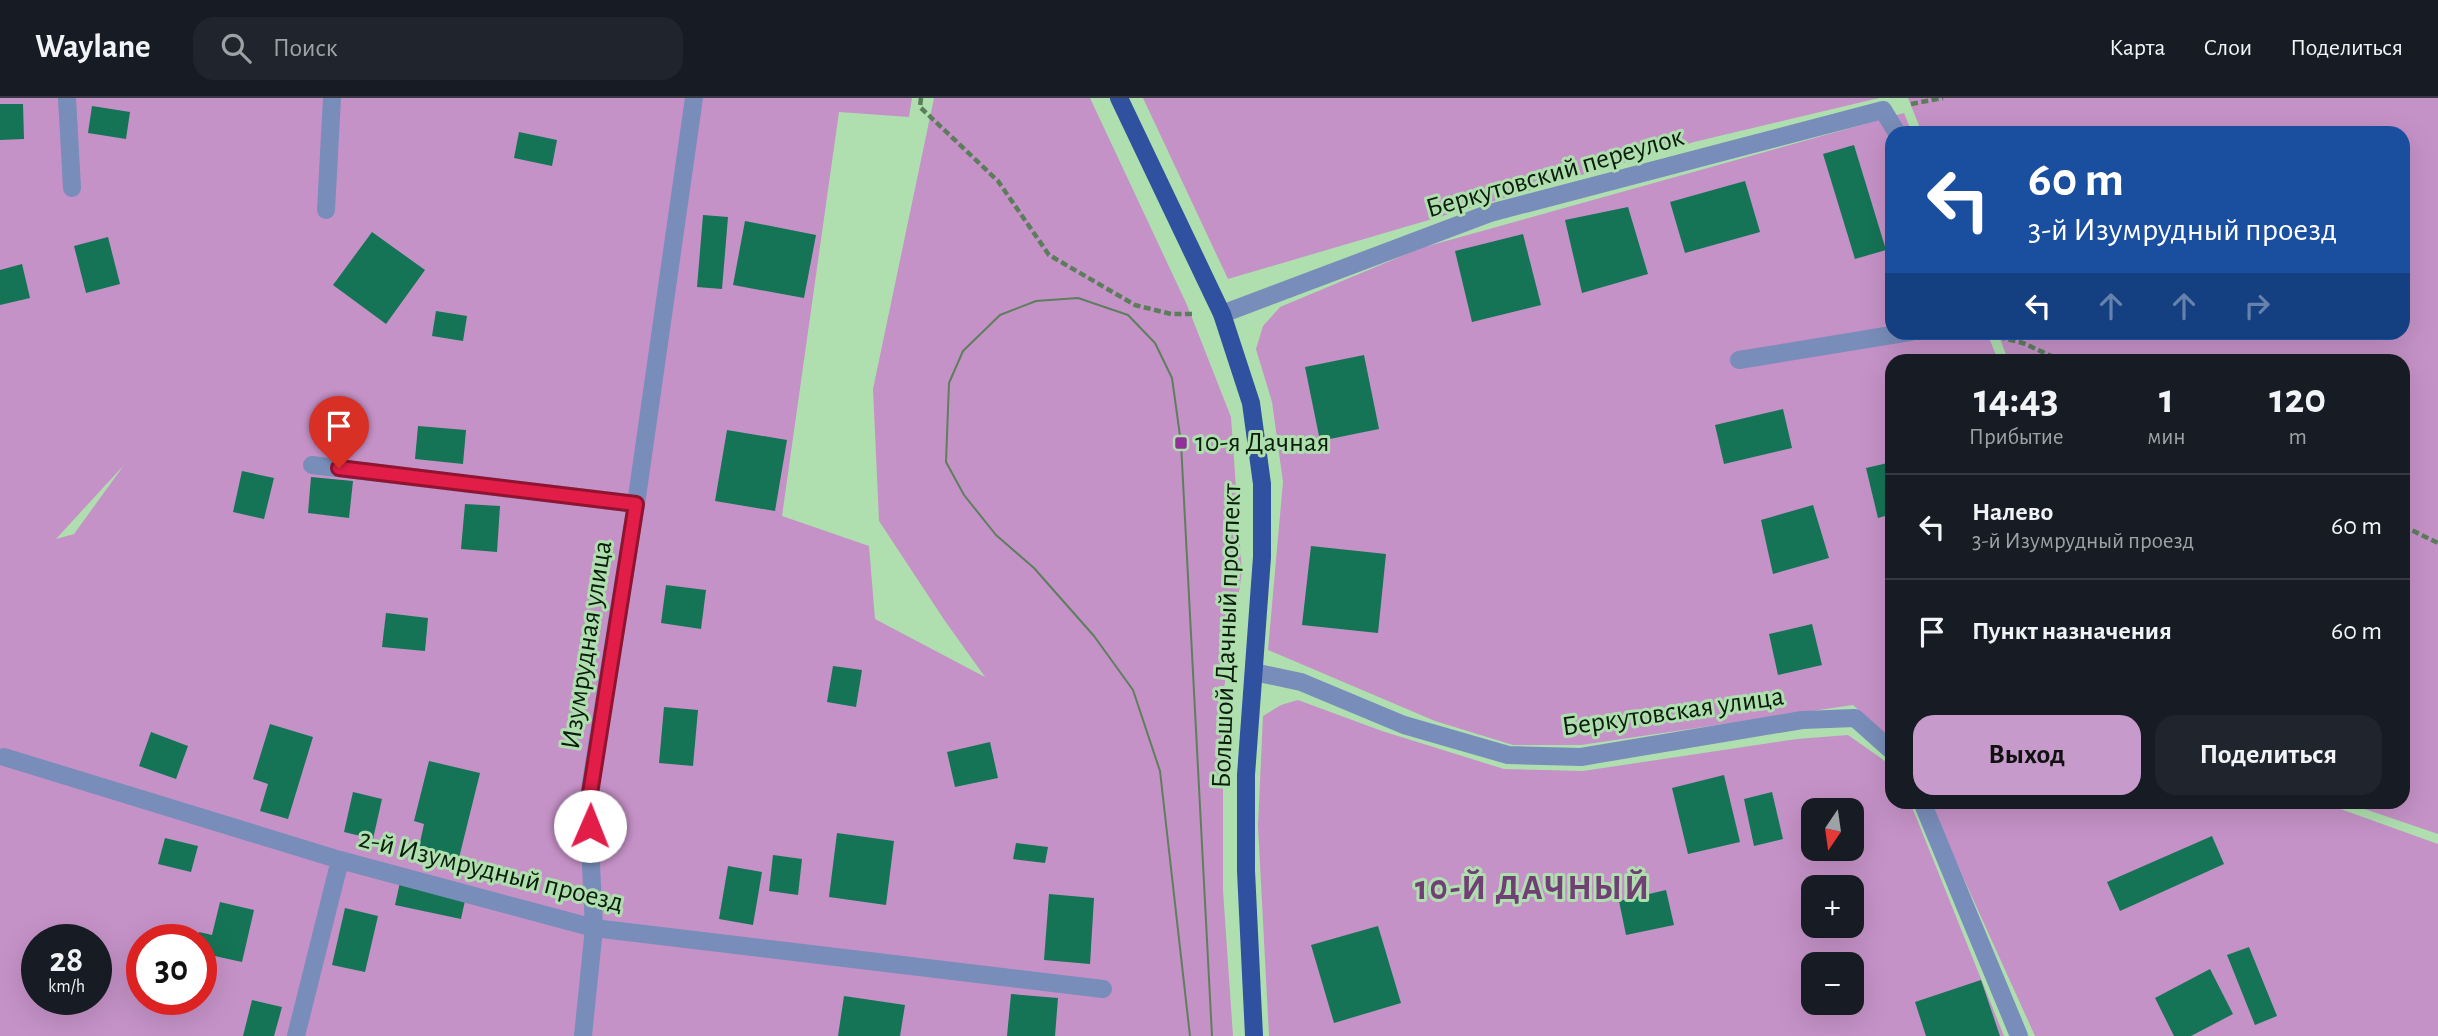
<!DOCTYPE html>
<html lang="ru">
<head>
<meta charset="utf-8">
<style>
  body { margin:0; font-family:"Alegreya Sans",sans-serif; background:#20242c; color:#f1f3f6; height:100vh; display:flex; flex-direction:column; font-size:26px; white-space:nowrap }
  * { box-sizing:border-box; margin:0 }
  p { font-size:23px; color:#9ea1a6 }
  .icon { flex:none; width:38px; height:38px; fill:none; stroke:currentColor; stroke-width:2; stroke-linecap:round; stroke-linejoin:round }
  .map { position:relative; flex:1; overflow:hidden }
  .drawer { position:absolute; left:1885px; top:256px; width:525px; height:455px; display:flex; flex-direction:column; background:#171b24; border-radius:21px; box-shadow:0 7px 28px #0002 }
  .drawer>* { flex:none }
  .guide { position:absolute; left:1885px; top:28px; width:525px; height:214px; border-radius:21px; box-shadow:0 7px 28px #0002; background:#1a4fa0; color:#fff; overflow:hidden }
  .needle { width:46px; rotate:193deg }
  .fabs { position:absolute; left:1801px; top:700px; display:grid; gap:14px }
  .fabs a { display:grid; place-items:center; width:63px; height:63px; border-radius:14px; background:#171b24; box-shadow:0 7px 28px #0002; font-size:35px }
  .speed { position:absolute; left:21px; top:826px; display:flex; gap:14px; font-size:35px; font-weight:700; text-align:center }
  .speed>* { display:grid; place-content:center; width:91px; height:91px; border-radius:50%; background:#171b24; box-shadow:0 7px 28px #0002; line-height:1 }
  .speed small { font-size:18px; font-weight:400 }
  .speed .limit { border:10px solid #d22; background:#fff; color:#111 }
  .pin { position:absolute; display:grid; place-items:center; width:60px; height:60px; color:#fff; margin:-72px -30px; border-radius:50% 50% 50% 0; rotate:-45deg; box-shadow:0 0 7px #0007 }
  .pin .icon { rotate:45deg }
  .me { position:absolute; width:77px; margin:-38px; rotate:1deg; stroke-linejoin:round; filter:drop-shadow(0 0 5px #0008) }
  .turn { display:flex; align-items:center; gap:24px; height:147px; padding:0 28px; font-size:32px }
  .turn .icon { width:91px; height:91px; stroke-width:2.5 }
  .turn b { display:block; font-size:49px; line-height:60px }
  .lanes { display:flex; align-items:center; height:66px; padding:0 28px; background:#0003; justify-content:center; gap:35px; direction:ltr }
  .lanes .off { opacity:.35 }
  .eta { display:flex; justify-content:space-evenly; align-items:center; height:119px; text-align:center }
  .eta b { font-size:42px; font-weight:700; line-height:49px }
  .action { display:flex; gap:14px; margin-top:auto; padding:14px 28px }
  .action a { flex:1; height:80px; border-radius:21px; background:#c69bcc; color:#111; font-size:28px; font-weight:700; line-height:80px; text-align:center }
  .action a+a { background:#20242c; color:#f1f3f6 }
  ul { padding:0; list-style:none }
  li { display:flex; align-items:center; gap:21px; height:105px; padding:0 28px; border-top:2px solid #363941 }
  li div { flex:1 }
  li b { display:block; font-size:26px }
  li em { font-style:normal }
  header { display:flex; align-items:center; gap:42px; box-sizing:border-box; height:98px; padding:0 35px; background:#171b24; border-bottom:2px solid #363941 }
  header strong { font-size:33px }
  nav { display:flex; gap:38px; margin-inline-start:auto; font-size:24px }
  .search { width:490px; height:63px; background:#20242c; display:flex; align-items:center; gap:18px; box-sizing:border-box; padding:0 24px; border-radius:21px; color:#9ea1a6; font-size:26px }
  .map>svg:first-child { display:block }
  .green { fill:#c592c7; fill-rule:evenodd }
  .building { fill:#157455 }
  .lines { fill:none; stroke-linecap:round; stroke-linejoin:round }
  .path { stroke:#5c7d5c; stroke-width:4.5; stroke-dasharray:7 3.5; stroke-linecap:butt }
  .minor { stroke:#788db9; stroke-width:18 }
  .major { stroke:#3050a0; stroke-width:18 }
  .tram { stroke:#5d7f5e; stroke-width:2 }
  .route-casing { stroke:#92132f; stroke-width:18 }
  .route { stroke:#e11d48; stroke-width:12 }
  .poi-dot { fill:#913098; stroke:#afdfaf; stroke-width:2.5 }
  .labels { text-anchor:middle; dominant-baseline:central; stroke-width:6; stroke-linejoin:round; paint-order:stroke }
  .street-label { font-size:28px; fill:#0b1e0c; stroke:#afdfaf }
  .poi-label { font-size:28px; fill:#0b1e0c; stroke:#afdfaf; text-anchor:start }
  .district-label { font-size:35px; font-weight:bold; letter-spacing:2px; fill:#703f73; stroke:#afdfaf }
</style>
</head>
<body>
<header>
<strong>Waylane</strong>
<div class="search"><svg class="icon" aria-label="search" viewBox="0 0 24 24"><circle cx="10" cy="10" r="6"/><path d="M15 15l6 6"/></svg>Поиск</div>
<nav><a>Карта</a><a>Слои</a><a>Поделиться</a></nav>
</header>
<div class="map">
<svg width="2438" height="938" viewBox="0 0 2438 938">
  <rect width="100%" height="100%" fill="#afdfaf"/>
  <g class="green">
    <path d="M0,0H912L909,19L839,14L782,418L869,448L875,521L985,579L945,523L879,423L873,291L934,0H1090L1187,207L1231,319L1242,474L1223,597V792L1233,938H0ZM124,367L74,436L56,441ZM37,842H96V901H37ZM142,842H201V901H142Z"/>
    <polygon points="1143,0 1879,0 1694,44 1228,181"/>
    <polygon points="1908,0 2438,0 2438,736 2344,704 2403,704 2403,262 2008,262 1998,235 2403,234 2403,35 1922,35"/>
    <polygon points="1904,15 1912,35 1892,35 1892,234 1987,235 1998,262 1892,262 1892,643 1853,607 1581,647 1513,647 1435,623 1268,552 1283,384 1272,304 1256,251 1263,228 1280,209 1421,150"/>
    <path d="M1298,602L1382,633L1504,671L1583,673L1797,641L1848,637L1892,668V704H1910L2004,938H1269L1258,728L1263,618L1281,607ZM1813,712H1852V751H1813ZM1813,789H1852V828H1813ZM1813,866H1852V905H1813Z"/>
    <polygon points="1929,704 2321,704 2438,746 2438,938 2035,938"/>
  </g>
  <g class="building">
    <polygon points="0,6 23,6 24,41 0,42"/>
    <polygon points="92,8 130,14 126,41 88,35"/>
    <polygon points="519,34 557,42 552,68 514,60"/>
    <polygon points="1854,47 1886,152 1855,161 1823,56"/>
    <polygon points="1745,83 1760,134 1685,155 1670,104"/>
    <polygon points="1628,109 1648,176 1582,195 1565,122"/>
    <polygon points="703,117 728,119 722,191 697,189"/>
    <polygon points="745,123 816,137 804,200 733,187"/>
    <polygon points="372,134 425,172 386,226 333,187"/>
    <polygon points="1523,136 1541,207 1472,224 1455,153"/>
    <polygon points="108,139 120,186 86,195 74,148"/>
    <polygon points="22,166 30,200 0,207 0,172"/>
    <polygon points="436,213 467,218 463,243 432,238"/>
    <polygon points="1364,257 1379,331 1320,343 1305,269"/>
    <polygon points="1783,311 1792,350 1724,366 1715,327"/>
    <polygon points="418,328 466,332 463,366 415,361"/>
    <polygon points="727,332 787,342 775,413 715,403"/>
    <polygon points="1892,364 1892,416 1878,420 1866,370"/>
    <polygon points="242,373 274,380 264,421 233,414"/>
    <polygon points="311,379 353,383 349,420 308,415"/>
    <polygon points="465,406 500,408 497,454 461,451"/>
    <polygon points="1813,407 1829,460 1773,476 1761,422"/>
    <polygon points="1311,448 1386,456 1378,535 1302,527"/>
    <polygon points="666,487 706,492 701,531 661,525"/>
    <polygon points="386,515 428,520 425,553 382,549"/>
    <polygon points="1812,526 1822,567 1778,577 1769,536"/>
    <polygon points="833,568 862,572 856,609 827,604"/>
    <polygon points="664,609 698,612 693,668 659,665"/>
    <polygon points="270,626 313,639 288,721 260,713 268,686 253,681"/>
    <polygon points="151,634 188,648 176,681 139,668"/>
    <polygon points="990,644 998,680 955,689 947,654"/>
    <polygon points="429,663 480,675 458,764 418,754 424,726 414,723"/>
    <polygon points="1724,677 1740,744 1688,756 1672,690"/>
    <polygon points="353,694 382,701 373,741 344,734"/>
    <polygon points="1772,694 1783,741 1754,748 1744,701"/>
    <polygon points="837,735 894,743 886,807 829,799"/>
    <polygon points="2212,738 2224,766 2120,813 2107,784"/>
    <polygon points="165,740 198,748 191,774 158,766"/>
    <polygon points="1016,745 1048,749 1045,765 1013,761"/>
    <polygon points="773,757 802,761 798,797 769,793"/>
    <polygon points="728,768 762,774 753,827 719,821"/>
    <polygon points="400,784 466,798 461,821 395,807"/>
    <polygon points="1666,792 1674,827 1626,837 1619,803"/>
    <polygon points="1049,796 1094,800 1090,866 1044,862"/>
    <polygon points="220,804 254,812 242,864 201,855 201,842 197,842 199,834 212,837"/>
    <polygon points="345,810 378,818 365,874 332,867"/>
    <polygon points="1378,828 1401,905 1334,925 1311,847"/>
    <polygon points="2249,849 2277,918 2255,927 2227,857"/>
    <polygon points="2210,871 2233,916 2191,938 2174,938 2155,900"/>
    <polygon points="1981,882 2000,938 1926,938 1915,904"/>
    <polygon points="1011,896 1058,900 1055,938 1007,938"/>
    <polygon points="844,898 905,907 900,938 838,938"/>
    <polygon points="252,902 282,909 274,938 243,938"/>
  </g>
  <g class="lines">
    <g class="path">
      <polyline points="921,0 920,9 998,83 1049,157 1135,207 1171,216 1194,216"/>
      <polyline points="1911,6 1943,0"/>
      <polyline points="1978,234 2023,245 2060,262"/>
      <polyline points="2403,428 2438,445"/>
    </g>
    <g class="minor">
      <polyline points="67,0 72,90"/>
      <polyline points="326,112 332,0"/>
      <polyline points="1222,216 1490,115 1883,12 1897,35"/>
      <polyline points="1739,262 1910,234"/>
      <polyline points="312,367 636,406"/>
      <polyline points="1254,574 1301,584 1404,627 1508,657 1581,659 1802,622 1855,620 1892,653"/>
      <polyline points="4,659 340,762 594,830 1103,891"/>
      <polyline points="1922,704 2019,938"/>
      <polyline points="296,938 340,762"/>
      <polyline points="583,938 594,830 588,703 636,406 694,0"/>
    </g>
    <polyline class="major" points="1119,0 1222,216 1251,305 1262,386 1262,459 1246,677 1246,773 1254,938"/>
    <polyline class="tram" points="1190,938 1160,673 1133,592 1094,538 1034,470 996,437 964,397 946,364 949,285 963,253 1000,217 1036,203 1078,200 1128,217 1155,245 1172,280 1181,345 1212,938"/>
  </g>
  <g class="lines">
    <g class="route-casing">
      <polyline id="route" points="339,370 636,406 589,702 590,728"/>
    </g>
    <use href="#route" class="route"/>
  </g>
  <rect class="poi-dot" x="1174" y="338" width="14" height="14" rx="3.5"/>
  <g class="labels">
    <g class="street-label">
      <text transform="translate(1555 75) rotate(-16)">Беркутовский переулок</text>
      <text transform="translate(1227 538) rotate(-88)">Большой Дачный проспект</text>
      <text transform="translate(587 547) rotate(-81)">Изумрудная улица</text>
      <text transform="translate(1673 614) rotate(-8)">Беркутовская улица</text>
      <text transform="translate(491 773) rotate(14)">2-й Изумрудный проезд</text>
    </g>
    <g class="poi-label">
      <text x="1195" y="345">10-я Дачная</text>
    </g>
    <g class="district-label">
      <text x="1533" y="790">10-Й ДАЧНЫЙ</text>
    </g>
  </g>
</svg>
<div class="fabs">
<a><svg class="needle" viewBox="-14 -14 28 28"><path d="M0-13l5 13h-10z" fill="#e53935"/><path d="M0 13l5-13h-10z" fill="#9ea1a6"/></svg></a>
<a>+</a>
<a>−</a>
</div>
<div class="speed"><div>28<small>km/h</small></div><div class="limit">30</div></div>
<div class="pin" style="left:339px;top:370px;background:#d93025"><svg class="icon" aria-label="arrive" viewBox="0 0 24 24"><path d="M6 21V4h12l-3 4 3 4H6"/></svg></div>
<svg class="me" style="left:590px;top:728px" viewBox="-20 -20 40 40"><circle r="19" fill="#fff"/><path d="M0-13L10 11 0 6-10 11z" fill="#e11d48"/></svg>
<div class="guide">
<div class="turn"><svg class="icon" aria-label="left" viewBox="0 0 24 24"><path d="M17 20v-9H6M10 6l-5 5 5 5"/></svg><div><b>60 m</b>3-й Изумрудный проезд</div></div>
<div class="lanes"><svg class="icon" aria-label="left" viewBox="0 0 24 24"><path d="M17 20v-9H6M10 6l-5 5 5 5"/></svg><svg class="icon off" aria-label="ahead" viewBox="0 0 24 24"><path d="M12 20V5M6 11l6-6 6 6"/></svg><svg class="icon off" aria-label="ahead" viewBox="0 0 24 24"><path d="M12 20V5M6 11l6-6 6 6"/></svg><svg class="icon off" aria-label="right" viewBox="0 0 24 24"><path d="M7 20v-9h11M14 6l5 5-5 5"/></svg></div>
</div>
<section class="drawer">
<div class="eta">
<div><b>14:43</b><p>Прибытие</p></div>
<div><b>1</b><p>мин</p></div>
<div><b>120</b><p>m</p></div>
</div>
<ul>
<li><svg class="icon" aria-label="left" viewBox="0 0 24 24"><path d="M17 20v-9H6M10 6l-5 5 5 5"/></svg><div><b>Налево</b><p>3-й Изумрудный проезд</p></div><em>60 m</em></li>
<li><svg class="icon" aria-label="arrive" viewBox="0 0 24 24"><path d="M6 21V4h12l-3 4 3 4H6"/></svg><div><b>Пункт назначения</b></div><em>60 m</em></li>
</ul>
<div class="action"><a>Выход</a><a>Поделиться</a></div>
</section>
</div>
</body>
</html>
